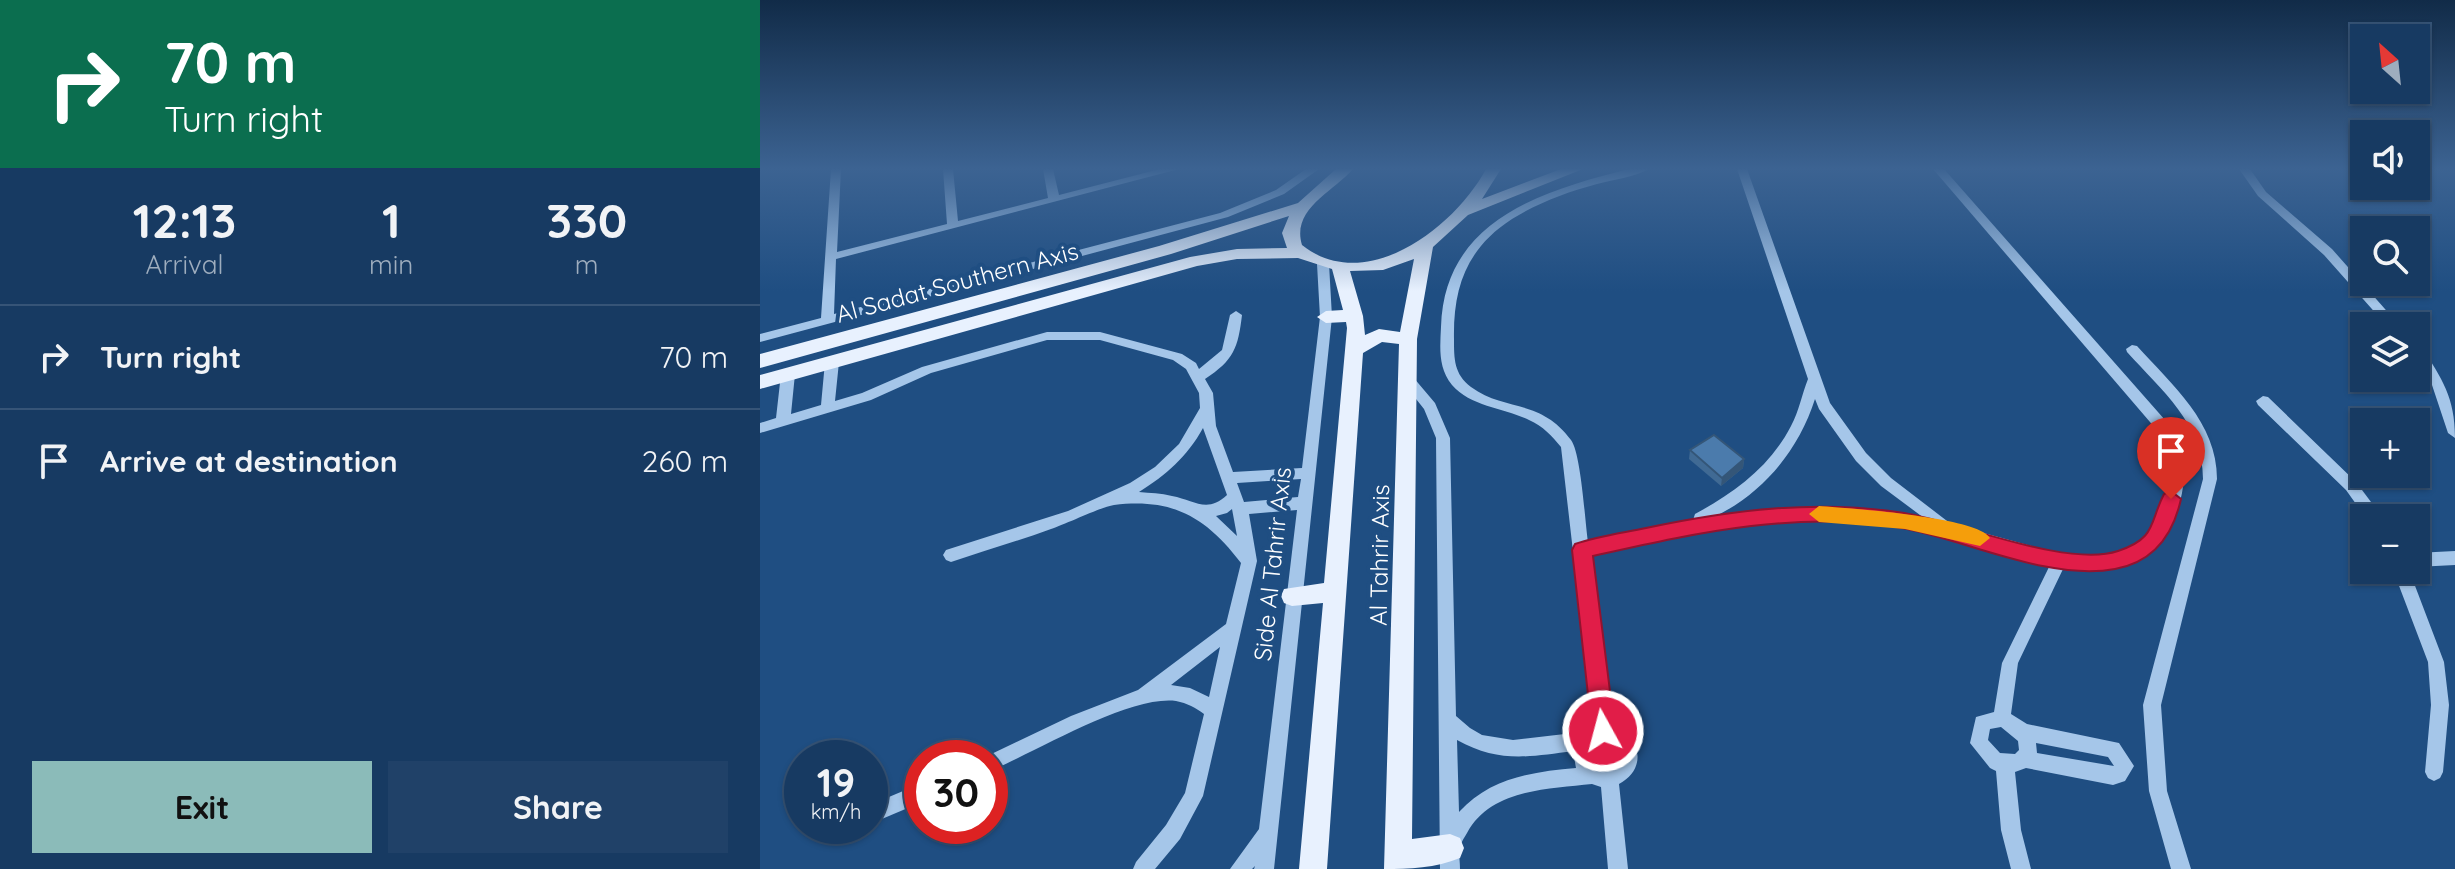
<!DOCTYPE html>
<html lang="en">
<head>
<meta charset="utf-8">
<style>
  body { margin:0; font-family:Quicksand,sans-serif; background:#204168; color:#f1f3f6; height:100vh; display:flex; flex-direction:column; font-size:30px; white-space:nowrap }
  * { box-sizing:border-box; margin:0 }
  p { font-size:26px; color:#9eadbe }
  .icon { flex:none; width:44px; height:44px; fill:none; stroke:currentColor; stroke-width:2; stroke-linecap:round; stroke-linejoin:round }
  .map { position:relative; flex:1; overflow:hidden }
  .side { display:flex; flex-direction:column; background:#173a62; width:760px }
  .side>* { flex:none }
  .guide { background:#0b6e4f; color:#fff; overflow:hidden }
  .needle { width:52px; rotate:333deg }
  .controls { position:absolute; left:1590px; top:24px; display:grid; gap:16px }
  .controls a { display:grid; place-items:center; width:80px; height:80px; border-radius:0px; background:#173a62; box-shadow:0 2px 6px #0004,0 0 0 2px #365477; font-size:40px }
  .speed { position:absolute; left:24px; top:740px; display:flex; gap:16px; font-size:40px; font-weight:700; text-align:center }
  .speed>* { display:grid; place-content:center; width:104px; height:104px; border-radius:50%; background:#173a62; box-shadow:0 2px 6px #0004,0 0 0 2px #365477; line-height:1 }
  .speed small { font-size:20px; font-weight:400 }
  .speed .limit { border:12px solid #d22; background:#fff; color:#111 }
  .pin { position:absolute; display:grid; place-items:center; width:68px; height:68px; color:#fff; margin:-82px -34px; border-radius:50% 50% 50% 0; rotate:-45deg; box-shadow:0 0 8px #0007 }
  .pin .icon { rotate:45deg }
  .me { position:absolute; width:88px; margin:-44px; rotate:353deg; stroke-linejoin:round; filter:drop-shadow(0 0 6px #0008) }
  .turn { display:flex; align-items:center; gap:28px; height:168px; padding:0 32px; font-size:36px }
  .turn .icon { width:104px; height:104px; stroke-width:2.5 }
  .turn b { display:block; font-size:56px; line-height:68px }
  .eta { display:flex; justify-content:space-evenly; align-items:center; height:136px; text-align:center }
  .eta b { font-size:48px; font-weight:800; line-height:56px }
  .primary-button { display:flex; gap:16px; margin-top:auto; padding:16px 32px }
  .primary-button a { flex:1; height:92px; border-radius:0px; background:#8bbbb9; color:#111; font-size:32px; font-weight:800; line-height:92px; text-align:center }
  .primary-button a+a { background:#204168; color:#f1f3f6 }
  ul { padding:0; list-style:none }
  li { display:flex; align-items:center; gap:24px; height:104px; padding:0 32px; border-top:2px solid #365477 }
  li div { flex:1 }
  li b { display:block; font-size:30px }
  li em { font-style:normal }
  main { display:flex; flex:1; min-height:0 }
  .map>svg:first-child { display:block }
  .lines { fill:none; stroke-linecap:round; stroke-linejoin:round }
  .minor { fill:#a5c6e9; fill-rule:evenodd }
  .major { fill:#e8f1fe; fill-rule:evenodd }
  .wall { fill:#406a94 }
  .shaded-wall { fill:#345678 }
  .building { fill:#4b7bac; stroke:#345678; stroke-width:2 }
  .route { fill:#e11d48; stroke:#92132f; stroke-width:2 }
  .slow { fill:#f59e0b }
  .labels { text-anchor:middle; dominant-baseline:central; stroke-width:8; stroke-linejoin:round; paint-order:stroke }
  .street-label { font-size:24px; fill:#fff; stroke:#1f4e82 }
</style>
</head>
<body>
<main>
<section class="side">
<div class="guide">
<div class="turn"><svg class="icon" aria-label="right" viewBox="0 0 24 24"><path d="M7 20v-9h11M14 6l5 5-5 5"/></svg><div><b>70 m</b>Turn right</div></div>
</div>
<div class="eta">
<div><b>12:13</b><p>Arrival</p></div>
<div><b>1</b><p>min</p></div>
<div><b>330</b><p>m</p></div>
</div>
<ul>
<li><svg class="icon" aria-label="right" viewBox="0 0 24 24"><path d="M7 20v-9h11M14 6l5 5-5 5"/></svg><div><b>Turn right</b></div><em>70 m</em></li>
<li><svg class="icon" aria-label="arrive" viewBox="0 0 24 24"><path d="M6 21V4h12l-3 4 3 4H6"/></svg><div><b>Arrive at destination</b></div><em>260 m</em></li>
</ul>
<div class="primary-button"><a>Exit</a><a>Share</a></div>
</section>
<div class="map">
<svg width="1695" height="869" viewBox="0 0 1695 869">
  <rect width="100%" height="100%" fill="#1f4e82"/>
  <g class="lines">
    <g class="minor">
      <polygon points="71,169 81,169 77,252 187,224 183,169 193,169 198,221 288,198 283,169 293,169 299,195 400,169 419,169 76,259 74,314 460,213 516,190 546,169 559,169 524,194 468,217 0,342 0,334 61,318"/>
      <path d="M869,169H889C874,177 853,180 837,184C807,192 778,203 752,219C707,248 693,287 694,339C694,359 694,374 711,387C745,412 780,398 811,440C821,453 825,522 828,542L933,520L935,514C974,493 1010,467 1031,426C1039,411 1042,394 1048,379L977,169H987L1070,403L1106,453L1131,478L1191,524L1297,553L1338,556L1365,551L1386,538L1398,524L1405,502L1410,474L1408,443L1173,169H1184L1420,437C1428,455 1425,475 1422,493C1409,558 1366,575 1304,567L1258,663L1251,714L1267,724L1359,743L1374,766L1365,781L1353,785L1266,768L1255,772L1261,830L1271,869H1251L1241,830L1236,771L1230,768L1210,743L1216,717L1234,712L1242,663L1290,565C1246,555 1205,538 1160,530C1039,509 947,528 829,555L851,724C880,734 889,768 859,784L868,869H848L841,787L832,784C788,789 731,789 707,833C704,838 700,844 699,850C699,856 700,863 700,869H680L676,438L664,409L641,380L648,375L653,377L675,403L690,438L696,716L710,728L722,735L753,740L822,732L833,726L801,447C792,436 783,426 769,420C745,408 711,407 692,385C678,368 680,348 681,327C684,220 782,191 869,169ZM1055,399L1059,409L1096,461L1121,486L1164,518C1095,506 1027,505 958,515C1005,491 1039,449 1055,399ZM1241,727L1258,741L1259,750L1255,754L1240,753L1228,740L1230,729ZM697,740C738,763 769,757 813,751L816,768C771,772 730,778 699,812ZM840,740L850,741L859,749V761L851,769H840L831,761V749ZM1276,743L1348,757L1354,766L1277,753Z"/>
      <polygon points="1479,169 1490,169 1506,192 1572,249 1640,326 1627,326 1564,255 1498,196"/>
      <path d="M563,260L569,264L572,317L514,869H494L495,866L492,869H470L499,829L537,510L489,514L497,561L443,796L420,839L395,869H373L376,862L406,825L425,793L444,714C436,708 427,703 416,701C369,695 276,752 230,771V758H223L311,716L378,690L466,624L481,563C446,517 413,498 354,505C341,507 306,524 291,529C258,541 224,551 191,562L186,560L183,555L186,550L308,511L370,483L395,467L419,444L440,408L439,393L426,369L413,360L340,340H287L171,373L111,400L0,433V423L16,418L21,374L28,369L35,374L31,414L61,405L65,362L72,357L79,362L75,401L102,393L162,367L287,332H340L422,354L436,363L439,369L462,350L470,315L476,311L482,315C478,348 474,360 445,379L453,393L456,426L473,472L542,468L560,317L557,264ZM443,428L467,495C447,514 434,500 412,496C401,493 390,493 379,492C406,475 427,457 443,428ZM541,479L538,497L484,502L477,483ZM472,509L477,536L456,516L467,513ZM460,647L449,697L430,688L411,685Z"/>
      <path d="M1372,345L1377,346C1412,385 1457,422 1457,479L1401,705L1407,791L1431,869H1411L1389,791L1383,705L1443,479C1443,423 1402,391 1367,352L1366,349Z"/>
      <path d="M1656,345L1661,346C1682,379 1695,397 1695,438L1688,433L1672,385L1656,360Z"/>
      <polygon points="1503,396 1508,397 1596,482 1623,518 1606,518 1586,490 1498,405 1496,401"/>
      <polygon points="1695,551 1695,565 1656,567 1656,553"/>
      <polygon points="1633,570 1649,570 1684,662 1689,705 1683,772 1680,778 1674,781 1668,778 1665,772 1671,705 1668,662"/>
      <polygon points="162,783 162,802 110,824 110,805"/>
    </g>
    <path class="major" d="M576,169H593C573,192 531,209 542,245C606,296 695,227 726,169H741L722,199L801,169H823L708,215L673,247L657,339L652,839L690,834L700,838L704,848L700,858C676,868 649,869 624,869L639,344L622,342L603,353L567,869H539L563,603L532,606L524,603L521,596L524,589L564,583L587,328L586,322L566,323L557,317L566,311L583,310L572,269L538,258L477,259L437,266L0,389V375L430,257L477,249L527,248L522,233L529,216L411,254L0,368V354L399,246L538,203ZM654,259L640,332L619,329L605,335L603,316L590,271L623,270Z"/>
  </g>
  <polygon class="wall" points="930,450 984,459 983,468 961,486 929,459"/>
  <polygon class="shaded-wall" points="984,459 983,468 961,486 962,478"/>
  <polygon class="building" points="954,435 984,459 962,478 930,450"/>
  <linearGradient id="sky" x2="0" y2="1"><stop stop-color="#112b48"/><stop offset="0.58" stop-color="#3c6392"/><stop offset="1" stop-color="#3c6392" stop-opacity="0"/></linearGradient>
  <rect width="1695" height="291" fill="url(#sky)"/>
  <path class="route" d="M1411,491L1421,499C1413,535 1394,562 1355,569C1291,581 1210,542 1147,529C1040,509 936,533 833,556L855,731L852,739L843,743L835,739L832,731L812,550L815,544C837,536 862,533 886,528C971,510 1057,499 1144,513C1199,522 1307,568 1358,551C1397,538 1389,523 1404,494Z"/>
  <path class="slow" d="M1059,506C1086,508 1219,517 1230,538L1220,546L1145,529L1059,522L1049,514Z"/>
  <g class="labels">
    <g class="street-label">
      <text transform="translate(197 282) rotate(-15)">Al Sadat Southern Axis</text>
      <text transform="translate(619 555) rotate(-89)">Al Tahrir Axis</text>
      <text transform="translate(512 564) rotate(-84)">Side Al Tahrir Axis</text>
    </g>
  </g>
</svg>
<div class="controls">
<a><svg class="needle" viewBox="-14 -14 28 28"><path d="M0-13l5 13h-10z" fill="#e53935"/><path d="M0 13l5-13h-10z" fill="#9eadbe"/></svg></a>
<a><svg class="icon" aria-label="sound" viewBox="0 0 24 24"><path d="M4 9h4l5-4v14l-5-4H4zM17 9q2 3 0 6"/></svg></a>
<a><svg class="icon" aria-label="search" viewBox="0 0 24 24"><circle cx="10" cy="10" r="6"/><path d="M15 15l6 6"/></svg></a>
<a><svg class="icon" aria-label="layers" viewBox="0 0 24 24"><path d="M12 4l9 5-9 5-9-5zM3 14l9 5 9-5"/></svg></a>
<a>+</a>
<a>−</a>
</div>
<div class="speed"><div>19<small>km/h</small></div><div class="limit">30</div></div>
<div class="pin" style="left:1411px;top:499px;background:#d93025"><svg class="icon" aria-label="arrive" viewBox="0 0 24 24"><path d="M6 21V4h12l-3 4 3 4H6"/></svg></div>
<svg class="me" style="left:843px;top:731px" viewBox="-20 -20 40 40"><circle r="17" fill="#e11d48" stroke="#fff" stroke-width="3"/><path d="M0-11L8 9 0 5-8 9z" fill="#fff"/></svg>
</div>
</main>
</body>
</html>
